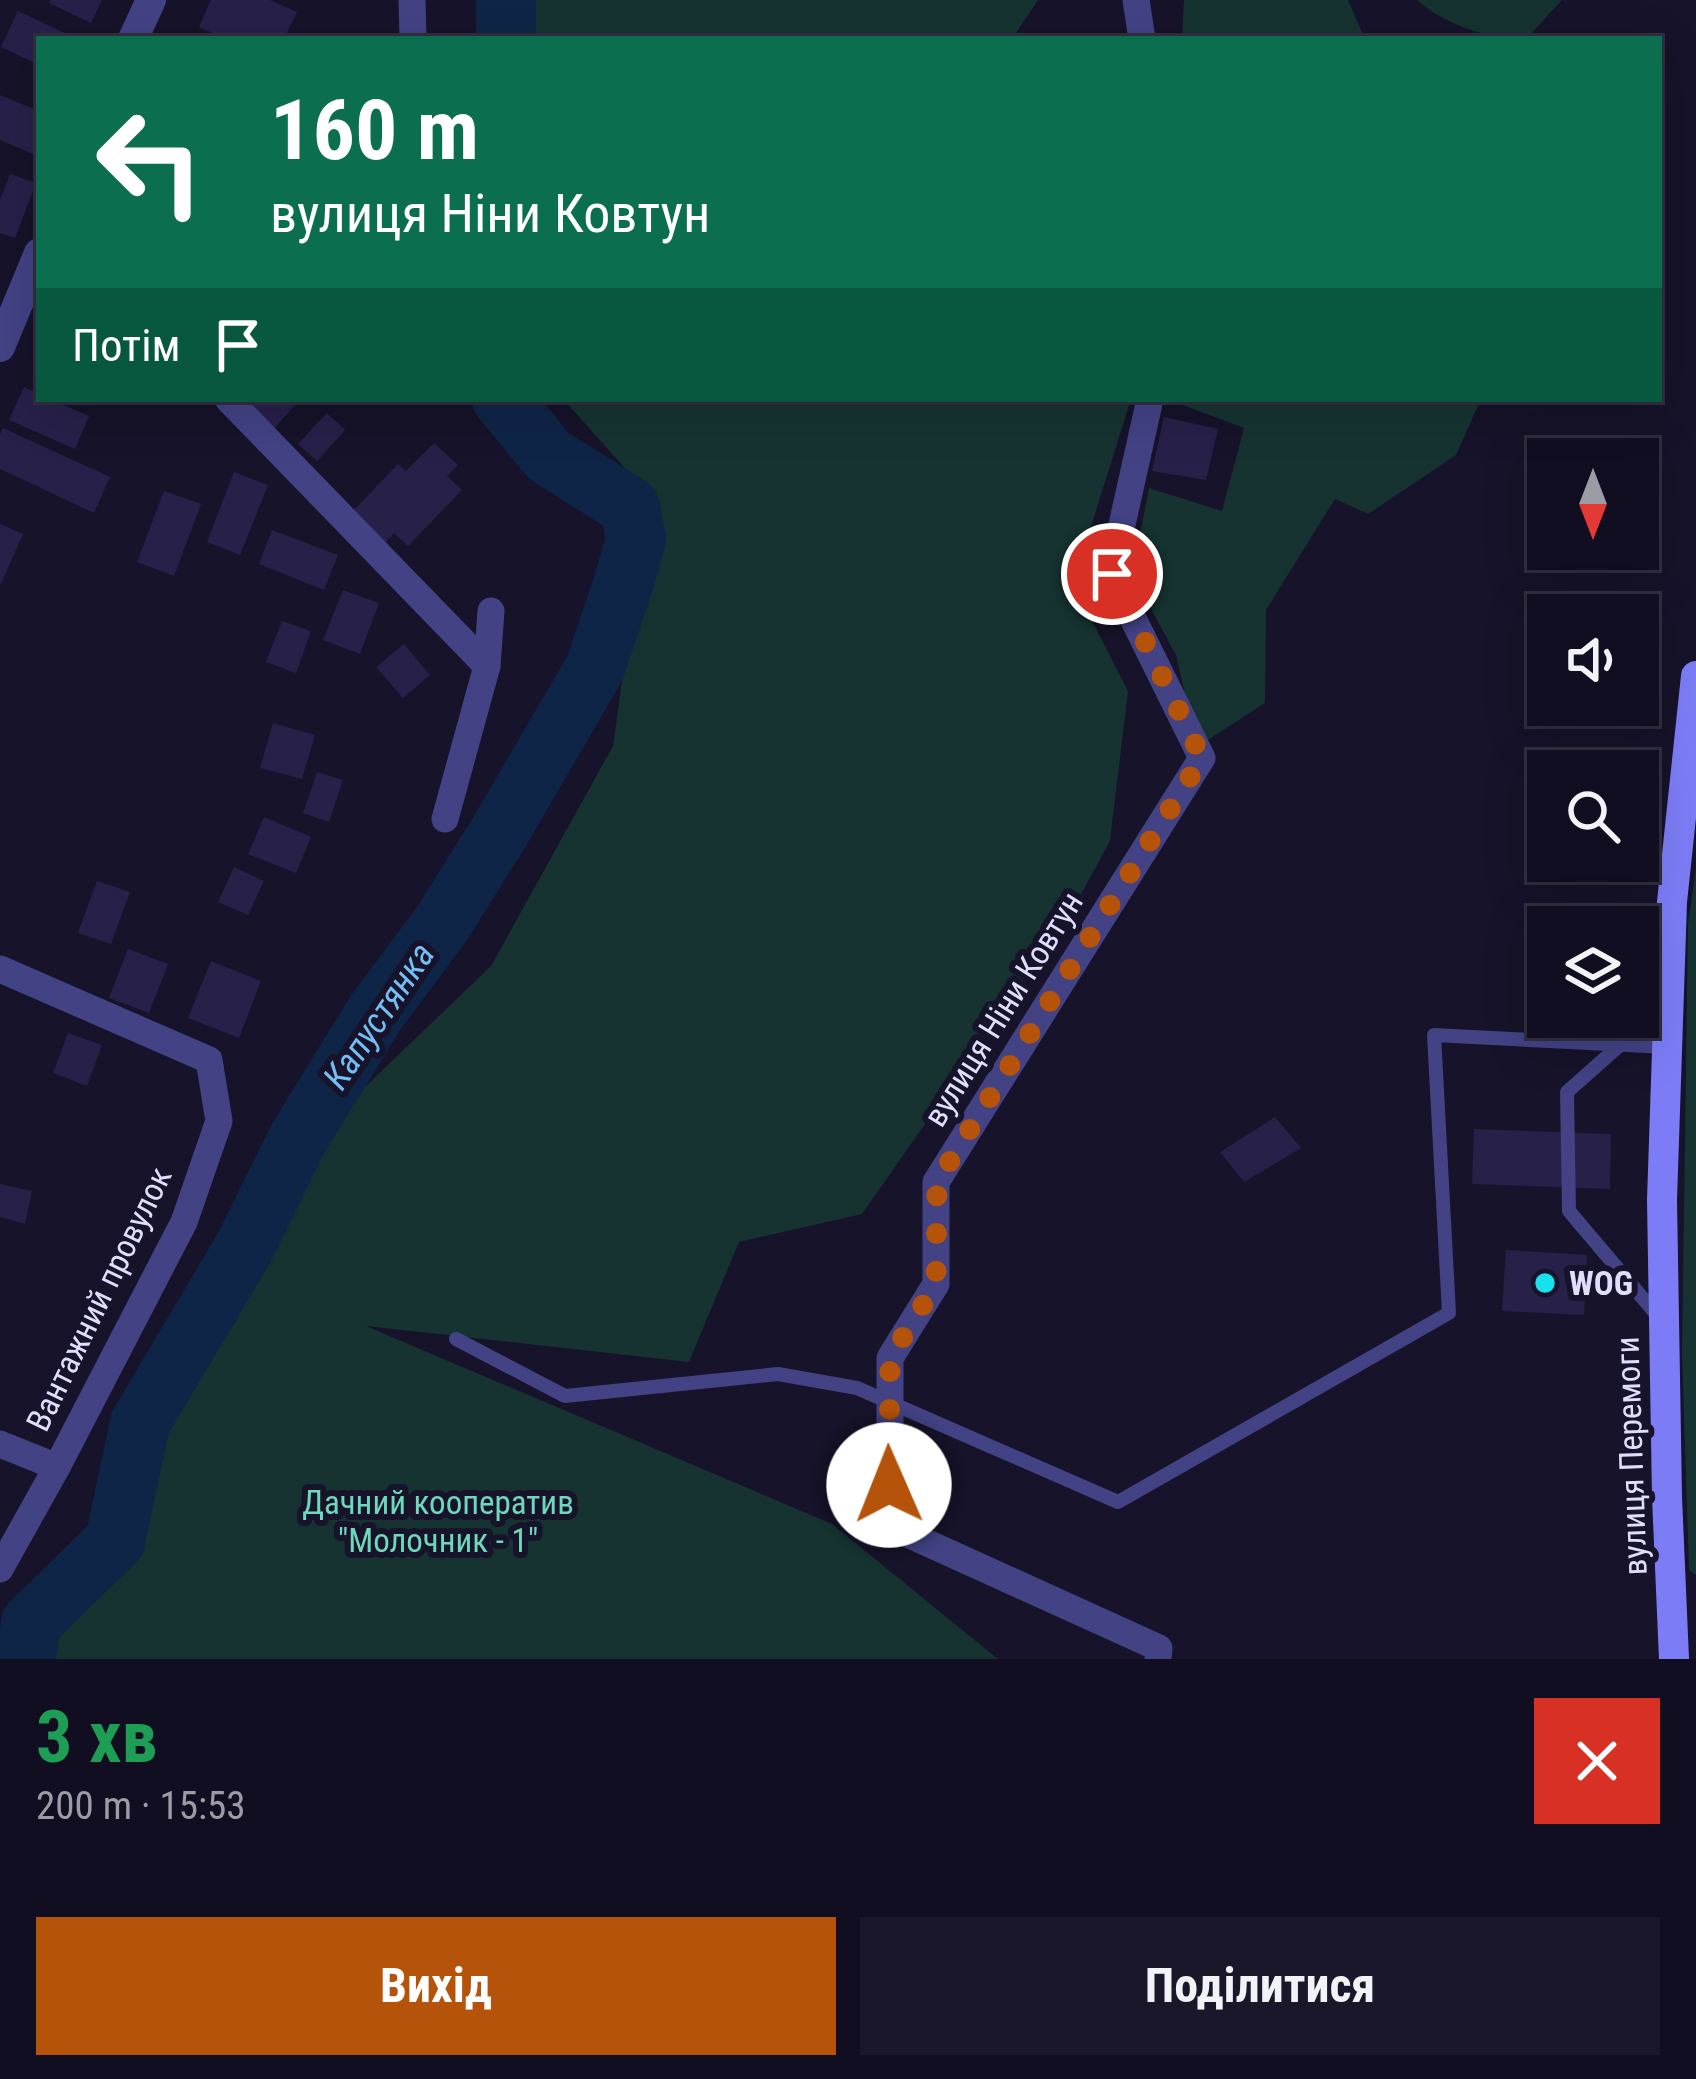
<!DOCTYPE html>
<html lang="uk">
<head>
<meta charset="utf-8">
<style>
  body { margin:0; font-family:"Roboto Condensed",sans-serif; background:#191729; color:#f1f3f6; height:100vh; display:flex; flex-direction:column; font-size:45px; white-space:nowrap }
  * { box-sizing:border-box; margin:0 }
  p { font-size:39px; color:#9c9ca5 }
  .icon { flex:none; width:66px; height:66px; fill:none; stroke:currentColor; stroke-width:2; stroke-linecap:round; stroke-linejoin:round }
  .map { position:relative; height:1659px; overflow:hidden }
  .details { display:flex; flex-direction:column; background:#100e20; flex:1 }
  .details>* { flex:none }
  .banner { position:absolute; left:36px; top:36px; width:1626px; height:366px; border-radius:0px; box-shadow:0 12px 48px #0002,0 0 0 3px #302e3e; background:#0b6e4f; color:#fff; overflow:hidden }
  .needle { width:78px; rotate:180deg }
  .tools { position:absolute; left:1527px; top:438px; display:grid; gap:24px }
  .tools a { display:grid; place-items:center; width:132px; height:132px; border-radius:0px; background:#100e20; box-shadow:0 12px 48px #0002,0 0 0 3px #302e3e; font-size:60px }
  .pin { position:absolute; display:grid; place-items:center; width:102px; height:102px; color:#fff; margin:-51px; border:6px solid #fff; border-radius:50%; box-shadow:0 3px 12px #0007 }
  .me { position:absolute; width:132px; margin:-66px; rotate:359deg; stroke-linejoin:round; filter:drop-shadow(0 0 9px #0008) }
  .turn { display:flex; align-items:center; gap:42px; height:252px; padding:0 36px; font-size:54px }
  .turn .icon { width:156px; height:156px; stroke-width:2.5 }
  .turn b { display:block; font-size:84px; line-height:102px }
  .then { display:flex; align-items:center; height:114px; padding:0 36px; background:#0003; gap:24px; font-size:45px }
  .round { display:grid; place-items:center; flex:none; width:126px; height:126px; border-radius:0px; background:#191729 }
  .headline { display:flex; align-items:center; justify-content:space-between; height:204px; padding:0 36px }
  h1 { font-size:72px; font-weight:700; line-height:90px; color:#1e9e55 }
  .button { display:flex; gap:24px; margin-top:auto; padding:24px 36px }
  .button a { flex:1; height:138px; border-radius:0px; background:#b45309; color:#fff; font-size:48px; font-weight:700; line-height:138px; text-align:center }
  .button a+a { background:#191729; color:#f1f3f6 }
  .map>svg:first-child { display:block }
  .green { fill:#163331 }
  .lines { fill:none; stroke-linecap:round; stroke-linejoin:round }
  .river { stroke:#0f2547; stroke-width:60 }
  .building { fill:#272049 }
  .service { stroke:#424285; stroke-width:14 }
  .minor { stroke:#424285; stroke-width:27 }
  .tertiary { stroke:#424285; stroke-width:30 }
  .secondary { stroke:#7c7df6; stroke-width:30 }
  .route { stroke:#b45309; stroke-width:21; stroke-dasharray:0 37.8 }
  .poi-dot { fill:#18e1ef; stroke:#16132a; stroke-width:4.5 }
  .labels { text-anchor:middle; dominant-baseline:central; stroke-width:12; stroke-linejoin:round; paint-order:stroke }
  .street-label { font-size:33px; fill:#e0defd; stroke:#16132a }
  .poi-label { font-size:33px; font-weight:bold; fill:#e0defd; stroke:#16132a; text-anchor:start }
  .park-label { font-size:33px; fill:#6ed9ba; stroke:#16132a }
  .water-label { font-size:36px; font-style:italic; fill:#74bef5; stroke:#16132a }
</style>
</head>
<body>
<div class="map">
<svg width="1696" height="1659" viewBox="0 0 1696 1659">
  <rect width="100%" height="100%" fill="#16132a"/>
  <g class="green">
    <polygon points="521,0 1038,0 1012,39 525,39"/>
    <polygon points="1184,0 1348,0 1365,39 1182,39"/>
    <path d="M1417,0H1562L1526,39C1488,39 1445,25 1417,0Z"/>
    <polygon points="563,399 1131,399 1073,584 1128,691 1110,841 1065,924 862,1214 739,1242 689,1362 366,1326 832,1524 998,1659 49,1659 54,1628 138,1554 162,1425 236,1321 317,1133 491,966 613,746 648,494"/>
    <polygon points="1167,399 1481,399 1456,455 1368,514 1335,499 1266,610 1265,703 1197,747 1176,655 1132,574 1149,488 1222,511 1244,428"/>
    <polygon points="1696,867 1696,1575 1689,1570 1682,1354 1688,924"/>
  </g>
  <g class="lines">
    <g class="river">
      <polyline points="506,0 506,39"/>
      <polyline points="26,1659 31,1623 115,1541 140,1423 244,1248 299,1137 376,1012 441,925 497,836 595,668 623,585 636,539 630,507 549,456 502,399"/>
    </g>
  </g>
  <g class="building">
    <polygon points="51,0 102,0 91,23 49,3"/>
    <polygon points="211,0 270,0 297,12 284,39 226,39 199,27"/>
    <polygon points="18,11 71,36 69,39 39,39 39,65 1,47"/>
    <polygon points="0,95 39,111 39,146 35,155 0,140"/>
    <polygon points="10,174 36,183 15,238 0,233 0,200"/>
    <polygon points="24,387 39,394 39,399 50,399 89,416 75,449 9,420"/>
    <polygon points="257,399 300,399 272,431 248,410"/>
    <polygon points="327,413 345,430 317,461 298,444"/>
    <polygon points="1164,417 1218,429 1206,480 1152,471"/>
    <polygon points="3,428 110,477 94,513 0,469 0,434"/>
    <polygon points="434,443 458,465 447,476 462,490 408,546 394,533 384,544 351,513 398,464 406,471"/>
    <polygon points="234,472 268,485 240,555 207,542"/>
    <polygon points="164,491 201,504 174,576 137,562"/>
    <polygon points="0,524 23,534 0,586"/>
    <polygon points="272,530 338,555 324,590 259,564"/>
    <polygon points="343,590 379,603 360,654 323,640"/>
    <polygon points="282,621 311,631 296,673 266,662"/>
    <polygon points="404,644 430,675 403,698 376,667"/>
    <polygon points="273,723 315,735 302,779 260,768"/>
    <polygon points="317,772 343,780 329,822 303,813"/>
    <polygon points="264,817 311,837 296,873 248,854"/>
    <polygon points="234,867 264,881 248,915 218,902"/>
    <polygon points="97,881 130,892 111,944 78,933"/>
    <polygon points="128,949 168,964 149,1013 109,998"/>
    <polygon points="211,961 261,981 239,1038 188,1018"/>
    <polygon points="68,1033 102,1045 87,1086 53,1073"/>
    <polygon points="1275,1117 1301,1148 1244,1182 1220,1152"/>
    <polygon points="1474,1129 1611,1134 1610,1189 1472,1184"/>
    <polygon points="0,1184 32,1191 25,1224 0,1217"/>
    <polygon points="1506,1250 1587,1255 1584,1315 1502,1311"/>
  </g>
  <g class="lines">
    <g class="service">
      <polyline points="1657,1315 1569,1211 1567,1092 1665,1005"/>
      <polyline points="456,1339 565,1396 778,1374 857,1388 1118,1502 1449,1313 1434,1035 1667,1047"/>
    </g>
    <g class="minor">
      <polyline points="412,0 413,39"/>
      <polyline points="1136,0 1142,39"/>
      <polyline points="228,399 487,666"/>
      <polyline points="1150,399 1111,574 1202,758 936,1182 936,1284 890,1358 890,1526 1159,1648 1158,1659"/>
      <polyline points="445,819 487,666 491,611"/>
      <polyline points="0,969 209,1060 219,1121 184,1222 57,1467 0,1569"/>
      <polyline points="0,1444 57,1467"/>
    </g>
    <g class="tertiary">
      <polyline points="133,39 151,0"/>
      <polyline points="0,347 39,253"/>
    </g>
    <polyline class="secondary" points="1674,1659 1667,1497 1662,1200 1672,902 1696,676"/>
  </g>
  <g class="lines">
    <polyline class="route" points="889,1485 890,1358 936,1284 937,1182 1202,758 1112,574"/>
  </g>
  <circle class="poi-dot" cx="1545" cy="1283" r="12"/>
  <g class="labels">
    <g class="street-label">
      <text transform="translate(1003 1009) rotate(-58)">вулиця Ніни Ковтун</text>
      <text transform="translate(99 1299) rotate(-64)">Вантажний провулок</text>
      <text transform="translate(1631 1456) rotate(-92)">вулиця Перемоги</text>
    </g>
    <g class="poi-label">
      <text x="1569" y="1283">WOG</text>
    </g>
    <g class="park-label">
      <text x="438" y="1502">Дачний кооператив<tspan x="438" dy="38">"Молочник - 1"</tspan></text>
    </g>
    <g class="water-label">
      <text transform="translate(379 1016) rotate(-56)">Капустянка</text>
    </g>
  </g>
</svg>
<div class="tools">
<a><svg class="needle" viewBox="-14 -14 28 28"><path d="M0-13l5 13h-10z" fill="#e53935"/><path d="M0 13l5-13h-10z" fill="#9c9ca5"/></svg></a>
<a><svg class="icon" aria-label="sound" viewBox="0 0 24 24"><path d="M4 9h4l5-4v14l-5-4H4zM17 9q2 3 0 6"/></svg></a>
<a><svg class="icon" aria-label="search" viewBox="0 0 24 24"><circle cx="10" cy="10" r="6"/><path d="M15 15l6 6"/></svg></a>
<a><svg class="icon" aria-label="layers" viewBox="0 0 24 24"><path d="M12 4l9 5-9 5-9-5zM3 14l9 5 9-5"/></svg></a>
</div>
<div class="pin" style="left:1112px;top:574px;background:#d93025"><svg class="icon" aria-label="arrive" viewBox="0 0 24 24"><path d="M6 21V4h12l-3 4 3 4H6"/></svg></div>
<svg class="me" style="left:889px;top:1485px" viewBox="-20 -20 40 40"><circle r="19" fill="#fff"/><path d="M0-13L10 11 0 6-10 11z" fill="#b45309"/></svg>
<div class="banner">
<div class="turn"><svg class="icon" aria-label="left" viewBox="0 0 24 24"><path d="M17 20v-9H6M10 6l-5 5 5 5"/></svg><div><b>160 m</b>вулиця Ніни Ковтун</div></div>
<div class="then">Потім<svg class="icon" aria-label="arrive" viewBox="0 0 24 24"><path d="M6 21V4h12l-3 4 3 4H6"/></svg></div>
</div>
</div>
<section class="details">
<div class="headline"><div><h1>3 хв</h1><p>200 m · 15:53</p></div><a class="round" style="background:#d93025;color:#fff"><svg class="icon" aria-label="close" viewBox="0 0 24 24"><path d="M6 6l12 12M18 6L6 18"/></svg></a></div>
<div class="button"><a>Вихід</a><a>Поділитися</a></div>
</section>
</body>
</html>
